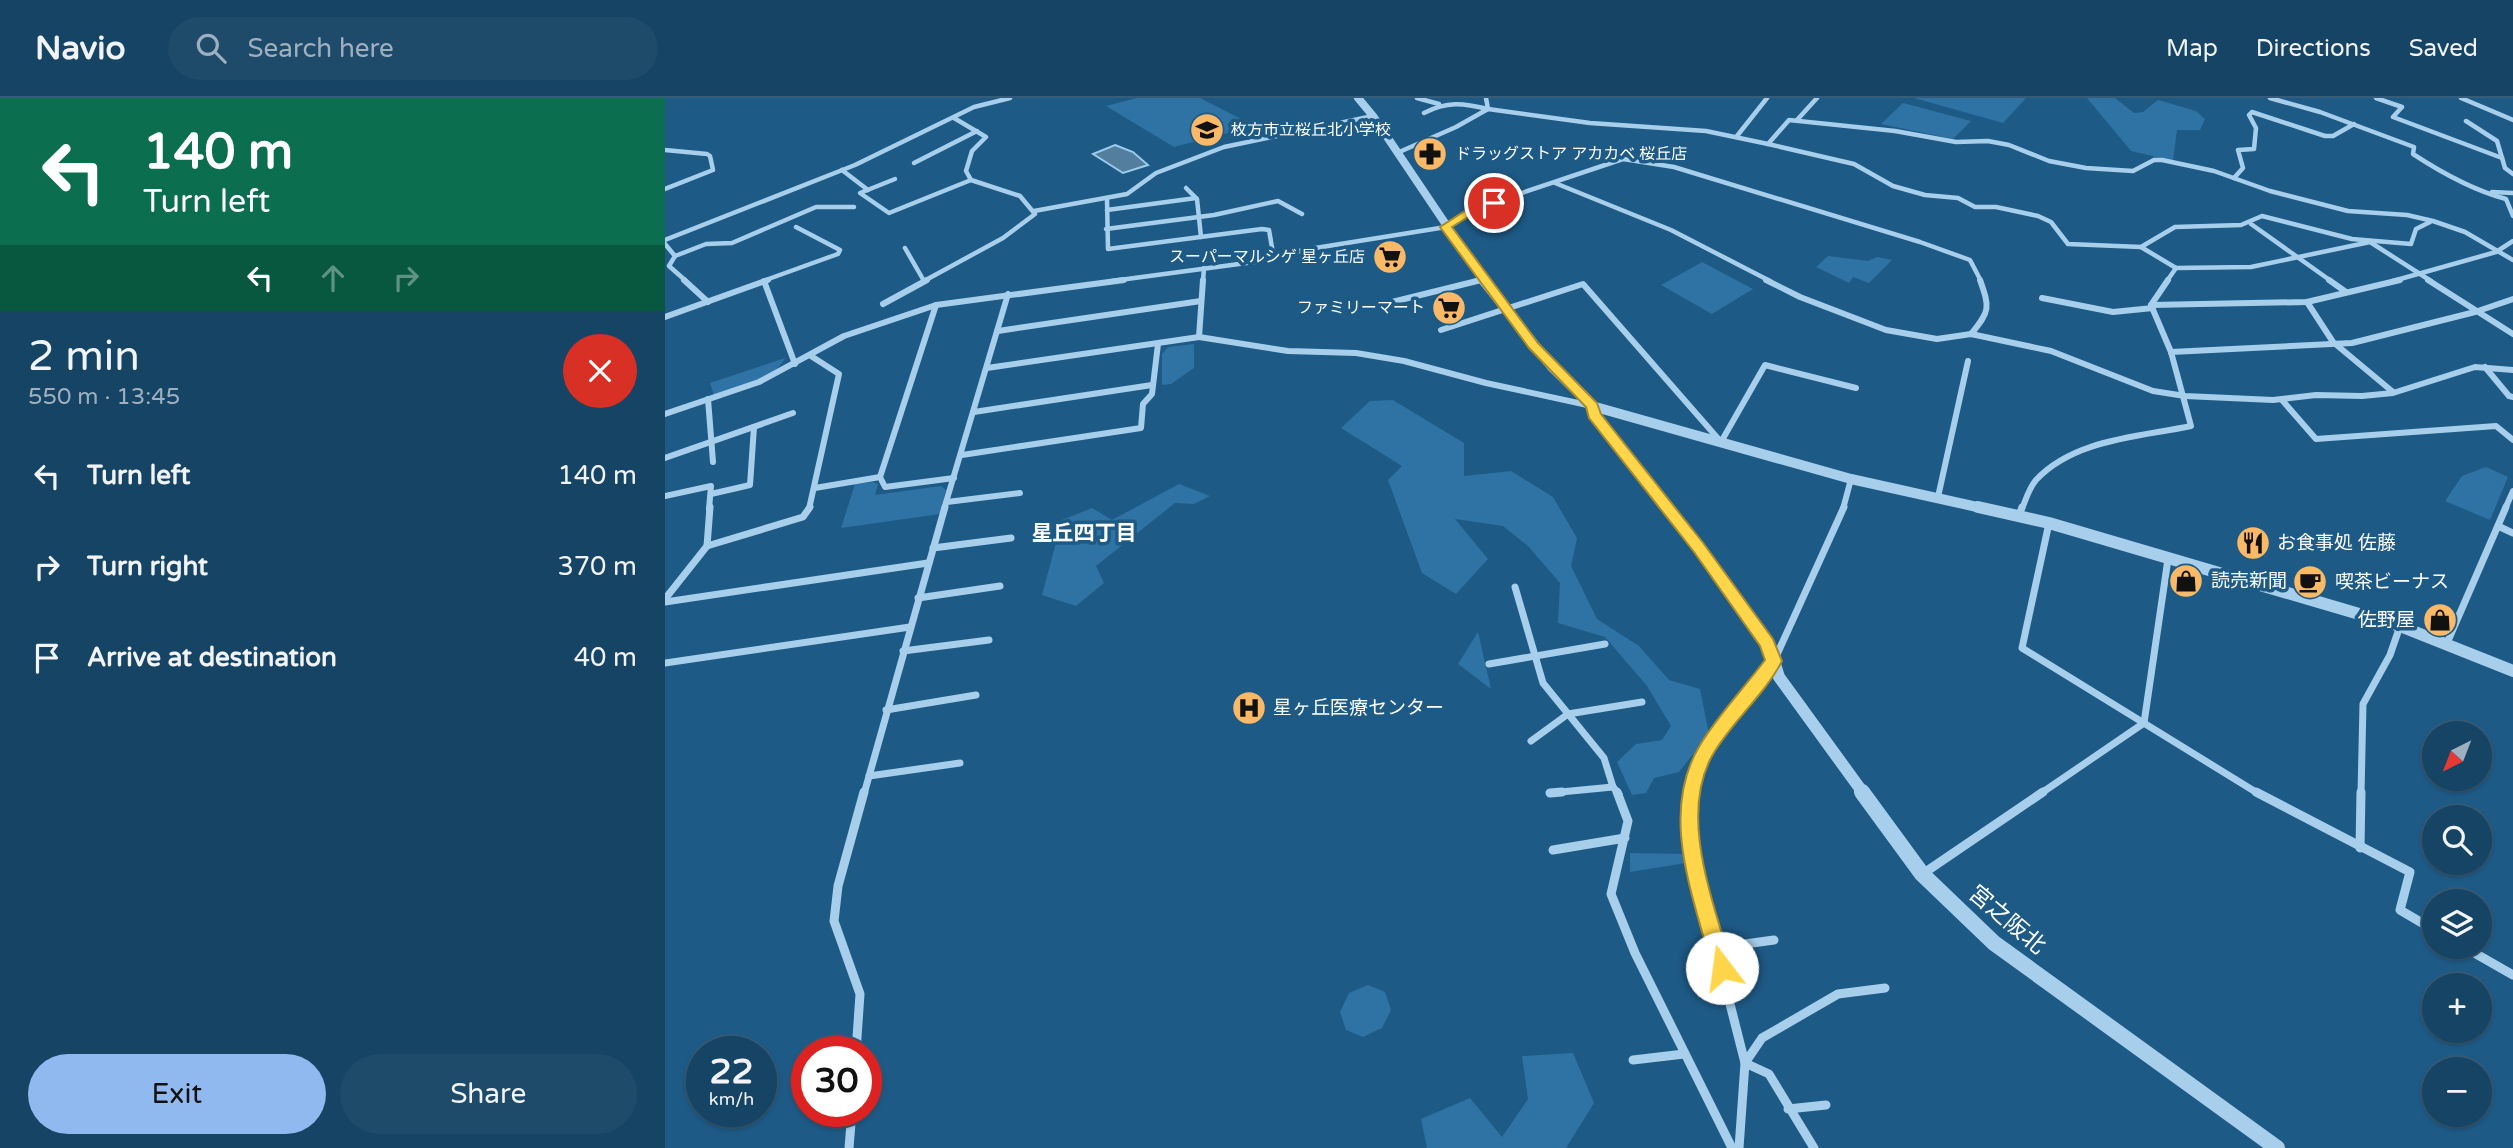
<!DOCTYPE html>
<html lang="en">
<head>
<meta charset="utf-8">
<style>
  body { margin:0; font-family:"Varela Round","Noto Sans JP",sans-serif; background:#1f4b6a; color:#f1f3f6; height:100vh; display:flex; flex-direction:column; font-size:26px; white-space:nowrap }
  * { box-sizing:border-box; margin:0 }
  p { font-size:23px; color:#9eb0bf }
  .icon { flex:none; width:38px; height:38px; fill:none; stroke:currentColor; stroke-width:2; stroke-linecap:round; stroke-linejoin:round }
  .map { position:relative; flex:1; overflow:hidden }
  .drawer { display:flex; flex-direction:column; background:#164464; width:665px }
  .drawer>* { flex:none }
  .hud { background:#0b6e4f; color:#fff; overflow:hidden }
  .needle { width:46px; rotate:222deg }
  .fabs { position:absolute; left:1757px; top:623px; display:grid; gap:14px }
  .fabs a { display:grid; place-items:center; width:70px; height:70px; border-radius:50%; background:#164464; box-shadow:0 2px 5px #0004,0 0 0 2px #355c78; font-size:35px }
  .speed { position:absolute; left:21px; top:938px; display:flex; gap:14px; font-size:35px; font-weight:700; text-align:center }
  .speed>* { display:grid; place-content:center; width:91px; height:91px; border-radius:50%; background:#164464; box-shadow:0 2px 5px #0004,0 0 0 2px #355c78; line-height:1 }
  .speed small { font-size:18px; font-weight:400 }
  .speed .limit { border:10px solid #d22; background:#fff; color:#111 }
  .pin { position:absolute; display:grid; place-items:center; width:60px; height:60px; color:#fff; margin:-30px; border:4px solid #fff; border-radius:50%; box-shadow:0 2px 7px #0007 }
  .me { position:absolute; width:77px; margin:-38px; rotate:345deg; stroke-linejoin:round; filter:drop-shadow(0 0 5px #0008) }
  .turn { display:flex; align-items:center; gap:24px; height:147px; padding:0 28px; font-size:32px }
  .turn .icon { width:91px; height:91px; stroke-width:2.5 }
  .turn b { display:block; font-size:49px; line-height:60px }
  .lanes { display:flex; align-items:center; height:66px; padding:0 28px; background:#0003; justify-content:center; gap:35px; direction:ltr }
  .lanes .off { opacity:.35 }
  .round { display:grid; place-items:center; flex:none; width:74px; height:74px; border-radius:37px; background:#1f4b6a }
  .headline { display:flex; align-items:center; justify-content:space-between; height:119px; padding:0 28px }
  h1 { font-size:42px; font-weight:600; line-height:52px }
  .action { display:flex; gap:14px; margin-top:auto; padding:14px 28px }
  .action a { flex:1; height:80px; border-radius:42px; background:#90b9f0; color:#111; font-size:28px; font-weight:600; line-height:80px; text-align:center }
  .action a+a { background:#1f4b6a; color:#f1f3f6 }
  ul { padding:0; list-style:none }
  li { display:flex; align-items:center; gap:21px; height:91px; padding:0 28px }
  li div { flex:1 }
  li b { display:block; font-size:26px }
  li em { font-style:normal }
  header { display:flex; align-items:center; gap:42px; box-sizing:border-box; height:98px; padding:0 35px; background:#164464; border-bottom:2px solid #355c78 }
  header strong { font-size:33px }
  nav { display:flex; gap:38px; margin-inline-start:auto; font-size:24px }
  .search { width:490px; height:63px; background:#1f4b6a; display:flex; align-items:center; gap:18px; box-sizing:border-box; padding:0 24px; border-radius:38px; color:#9eb0bf; font-size:26px }
  main { display:flex; flex:1; min-height:0 }
  .map>svg:first-child { display:block }
  .green { fill:#2e73a3 }
  .water { fill:#537e9d; stroke:#9accec; stroke-width:2 }
  .lines { fill:none; stroke-linecap:round; stroke-linejoin:round }
  .minor-far3 { stroke:#a7cfeb; stroke-width:4.5 }
  .minor-far2 { stroke:#a7cfeb; stroke-width:6 }
  .minor-far1 { stroke:#a7cfeb; stroke-width:7 }
  .minor { stroke:#a7cfeb; stroke-width:9 }
  .tertiary-far3 { stroke:#a7cfeb; stroke-width:8 }
  .tertiary-far2 { stroke:#a7cfeb; stroke-width:10 }
  .tertiary-far1 { stroke:#a7cfeb; stroke-width:12 }
  .tertiary { stroke:#a7cfeb; stroke-width:16 }
  .route { fill:#ffd54a; stroke:#a68a30; stroke-width:2 }
  .labels { text-anchor:middle; dominant-baseline:central; stroke-width:7; stroke-linejoin:round; paint-order:stroke }
  .far-poi-label { font-size:16px; fill:#fff; stroke:#1e5a86; text-anchor:start }
  .poi-label { font-size:19px; fill:#fff; stroke:#1e5a86; text-anchor:start }
  .neighbourhood-label { font-size:21px; font-weight:bold; fill:#fff; stroke:#1e5a86 }
  .near-street-label { font-size:23px; fill:#fff; stroke:#1e5a86 }
</style>
</head>
<body>
<header>
<strong>Navio</strong>
<div class="search"><svg class="icon" aria-label="search" viewBox="0 0 24 24"><circle cx="10" cy="10" r="6"/><path d="M15 15l6 6"/></svg>Search here</div>
<nav><a>Map</a><a>Directions</a><a>Saved</a></nav>
</header>
<main>
<section class="drawer">
<div class="hud">
<div class="turn"><svg class="icon" aria-label="left" viewBox="0 0 24 24"><path d="M17 20v-9H6M10 6l-5 5 5 5"/></svg><div><b>140 m</b>Turn left</div></div>
<div class="lanes"><svg class="icon" aria-label="left" viewBox="0 0 24 24"><path d="M17 20v-9H6M10 6l-5 5 5 5"/></svg><svg class="icon off" aria-label="ahead" viewBox="0 0 24 24"><path d="M12 20V5M6 11l6-6 6 6"/></svg><svg class="icon off" aria-label="right" viewBox="0 0 24 24"><path d="M7 20v-9h11M14 6l5 5-5 5"/></svg></div>
</div>
<div class="headline"><div><h1>2 min</h1><p>550 m · 13:45</p></div><a class="round" style="background:#d93025;color:#fff"><svg class="icon" aria-label="close" viewBox="0 0 24 24"><path d="M6 6l12 12M18 6L6 18"/></svg></a></div>
<ul>
<li><svg class="icon" aria-label="left" viewBox="0 0 24 24"><path d="M17 20v-9H6M10 6l-5 5 5 5"/></svg><div><b>Turn left</b></div><em>140 m</em></li>
<li><svg class="icon" aria-label="right" viewBox="0 0 24 24"><path d="M7 20v-9h11M14 6l5 5-5 5"/></svg><div><b>Turn right</b></div><em>370 m</em></li>
<li><svg class="icon" aria-label="arrive" viewBox="0 0 24 24"><path d="M6 21V4h12l-3 4 3 4H6"/></svg><div><b>Arrive at destination</b></div><em>40 m</em></li>
</ul>
<div class="action"><a>Exit</a><a>Share</a></div>
</section>
<div class="map">
<svg width="1848" height="1050" viewBox="0 0 1848 1050">
  <rect width="100%" height="100%" fill="#1e5a86"/>
  <g class="green">
    <polygon points="472,0 535,0 590,28 509,49 441,8"/>
    <polygon points="1249,0 1361,0 1338,25"/>
    <polygon points="1422,0 1450,0 1469,15 1478,14 1493,2 1531,13 1540,21 1535,32 1512,32 1508,63 1466,53"/>
    <polygon points="1238,5 1306,23 1288,41 1216,26"/>
    <polygon points="1163,158 1203,163 1212,159 1227,162 1204,185 1188,179 1184,185 1151,169"/>
    <polygon points="1037,164 1088,191 1047,216 996,187"/>
    <polygon points="529,246 529,270 506,286 497,287 497,256 503,249"/>
    <path d="M120,260C108,284 72,289 49,297L45,285Z"/>
    <polygon points="728,302 799,345 799,378 846,373 888,399 912,440 906,468 932,521 974,548 1004,582 1035,591 1044,636 1014,674 989,680 981,695 967,697 952,664 971,646 997,642 1006,628 982,588 940,539 893,525 895,485 863,448 838,428 790,421 823,461 791,496 757,475 723,382 737,368 676,330 705,303"/>
    <polygon points="1821,369 1843,379 1825,422 1780,403 1797,378"/>
    <polygon points="208,384 213,386 210,397 276,388 281,392 275,416 176,430 190,386"/>
    <polygon points="514,386 545,398 529,406 510,405 431,468 439,485 411,508 377,497 397,422 427,410 447,422"/>
    <polygon points="813,534 826,591 793,566"/>
    <polygon points="965,755 1021,756 1021,765 965,774"/>
    <polygon points="703,887 720,894 726,912 717,930 698,939 681,932 675,914 684,895"/>
    <polygon points="908,955 929,1005 901,1050 762,1050 756,1021 805,1000 837,1039 863,1001 857,958"/>
  </g>
  <polygon class="water" points="450,47 468,54 483,67 458,75 428,56"/>
  <g class="lines">
    <g class="minor-far3">
      <polyline points="752,0 774,6"/>
      <path d="M1605,0L1655,14L1749,49L1748,56C1777,75 1807,92 1841,101L1848,118"/>
      <polyline points="1711,0 1737,9 1728,19 1837,60"/>
      <polyline points="1796,0 1848,22"/>
      <path d="M759,15C782,3 798,5 823,11L821,0"/>
      <polyline points="1132,22 1152,0"/>
      <polyline points="1801,23 1832,43 1840,70 1848,76"/>
      <polyline points="1072,38 1102,0"/>
      <polyline points="1103,46 1189,66 1228,88 1260,97 1293,100 1310,109 1331,109 1373,118 1386,124 1403,146 1476,149 1511,170"/>
      <polyline points="0,52 42,56 45,58 48,72 0,91"/>
      <polyline points="732,55 791,29 823,11 925,25 1041,33 1103,46 1124,22 1230,33 1291,44 1323,43 1344,47 1384,63 1421,70 1468,73 1489,62 1497,62 1549,73 1605,93 1683,113 1742,117 1768,123 1800,134 1848,162"/>
      <polyline points="249,65 312,33"/>
      <polyline points="177,72 203,92"/>
      <polyline points="1569,80 1578,70 1573,52 1589,51 1591,30 1584,17 1587,14 1660,38 1668,38 1689,26"/>
      <polyline points="230,81 195,95 224,115 306,82"/>
      <polyline points="890,85 1006,132 1105,183"/>
      <polyline points="521,90 532,101 536,139"/>
      <polyline points="1827,94 1848,95"/>
      <polyline points="442,101 443,151 597,131 604,132 609,161"/>
      <polyline points="442,112 531,100"/>
      <polyline points="369,113 462,96 491,75 559,49 708,18"/>
      <polyline points="1586,126 1666,183"/>
      <polyline points="441,131 549,117 613,103 637,116"/>
      <polyline points="0,142 190,67 309,9 345,0"/>
      <polyline points="0,146 10,158 4,168 21,183"/>
      <polyline points="1476,149 1510,129 1576,127 1597,118 1687,141 1746,146 1751,131 1765,124"/>
      <polyline points="240,150 259,183"/>
      <polyline points="10,158 41,146 67,145 151,109 189,109"/>
      <polyline points="98,183 173,156 175,152 131,129"/>
      <polyline points="259,183 338,140 370,116 355,98 306,82 301,73 307,53 321,39 289,20"/>
      <polyline points="447,183 604,162 638,152 781,129 809,111 958,61 1009,69 1255,144 1305,162 1316,183"/>
      <polyline points="538,183 539,170"/>
      <polyline points="809,183 818,181"/>
      <polyline points="1502,183 1511,170 1586,169 1705,144 1766,183"/>
      <polyline points="1728,183 1831,154 1848,143"/>
    </g>
    <g class="minor-far2">
      <polyline points="19,182 43,204"/>
      <polyline points="1101,182 1135,199 1221,232 1272,241 1306,236 1386,253 1488,293 1520,298 1608,302 1651,297 1697,298 1728,295 1810,269 1848,272"/>
      <polyline points="1664,182 1681,194"/>
      <polyline points="1763,182 1848,236"/>
      <polyline points="99,183 130,266"/>
      <polyline points="1377,200 1448,214 1488,210"/>
      <polyline points="1642,204 1668,244 1728,294"/>
      <polyline points="218,206 262,182"/>
      <polyline points="719,206 816,182"/>
      <polyline points="271,207 215,379 220,389 289,380"/>
      <polyline points="1486,207 1503,182"/>
      <polyline points="0,219 103,182"/>
      <polyline points="776,232 918,186 1056,344 1100,267 1191,290"/>
      <polyline points="333,233 536,203"/>
      <path d="M1306,236C1325,213 1325,210 1315,182"/>
      <polyline points="534,239 623,253 691,255 739,263 821,285 927,308 929,317 1003,411"/>
      <polyline points="1506,254 1687,245 1810,214 1848,201"/>
      <polyline points="1820,269 1844,298 1848,299"/>
      <polyline points="322,270 534,239 538,182"/>
      <polyline points="43,301 48,364"/>
      <polyline points="1617,302 1651,341 1831,328 1848,342"/>
      <polyline points="309,314 487,287"/>
      <polyline points="0,316 94,284 179,238 271,207 459,182"/>
      <polyline points="297,357 476,330 478,306 487,296 493,246"/>
      <polyline points="0,360 128,315"/>
      <polyline points="150,390 215,379"/>
      <polyline points="46,396 85,387 89,329"/>
      <polyline points="0,398 46,388 44,411"/>
      <polyline points="1273,399 1303,263"/>
      <polyline points="282,404 355,395"/>
      <polyline points="144,411 174,276 146,258"/>
      <polyline points="279,411 343,196"/>
      <polyline points="1178,411 1186,381"/>
      <path d="M1357,411C1361,401 1364,390 1371,382C1409,341 1474,339 1526,328L1506,254L1486,207L1642,204L1735,182"/>
      <polyline points="1840,411 1848,393"/>
    </g>
    <g class="minor-far1">
      <polyline points="1002,409 1102,546 1109,563"/>
      <polyline points="1354,417 1357,409"/>
      <polyline points="1384,425 1357,550 1594,696"/>
      <polyline points="1833,428 1848,435"/>
      <polyline points="42,448 45,409"/>
      <polyline points="268,450 346,440"/>
      <polyline points="850,489 878,585 939,660 948,689 954,696"/>
      <polyline points="253,500 335,488"/>
      <polyline points="0,501 42,448 138,419 145,409"/>
      <polyline points="0,504 263,465"/>
      <polyline points="1782,545 1841,409"/>
      <polyline points="238,553 324,542"/>
      <polyline points="0,565 245,529"/>
      <polyline points="824,566 940,546"/>
      <polyline points="221,612 311,597"/>
      <polyline points="866,643 903,616 977,604"/>
      <polyline points="204,678 295,665"/>
      <polyline points="885,695 948,689"/>
      <polyline points="199,696 280,409"/>
      <polyline points="1026,696 1028,682 1041,652 1109,563 1179,409"/>
      <polyline points="1375,696 1479,625 1503,461"/>
      <polyline points="1696,696 1698,606 1725,557 1735,528"/>
    </g>
    <g class="minor">
      <polyline points="952,694 963,723 946,796 970,855 1067,1050"/>
      <polyline points="1026,694 1022,717 1029,764 1080,965 1074,1050"/>
      <polyline points="1591,694 1745,774 1735,812 1769,832"/>
      <polyline points="885,695 897,694"/>
      <polyline points="1695,750 1696,694"/>
      <polyline points="888,752 960,740"/>
      <polyline points="1259,775 1378,694"/>
      <polyline points="1799,849 1848,877"/>
      <polyline points="1051,850 1109,842"/>
      <polyline points="191,954 195,896 169,823 173,788 199,694"/>
      <polyline points="968,962 1019,956"/>
      <polyline points="1123,1011 1161,1007"/>
      <polyline points="184,1050 187,1013"/>
      <polyline points="1149,1050 1104,976 1080,965 1097,940 1173,896 1220,890"/>
    </g>
    <polyline class="tertiary-far3" points="693,0 708,18 819,183"/>
    <polyline class="tertiary-far2" points="818,182 887,269 927,308 1186,381 1321,411"/>
    <g class="tertiary-far1">
      <polyline points="1313,409 1384,425 1735,528 1848,573"/>
      <polyline points="1109,563 1114,579 1199,696"/>
    </g>
    <polyline class="tertiary" points="1197,694 1257,776 1329,845 1612,1050"/>
  </g>
  <path class="route" d="M829,101L833,102V107L813,113L787,129L873,245L932,305L936,316L1039,446L1108,541L1117,563C1099,598 1066,624 1047,658C1013,720 1050,807 1067,870L1064,877L1057,880L1050,877L1047,870C1029,799 993,716 1035,647C1053,617 1079,590 1100,562L1095,548L1029,454L924,320L921,309L864,250L775,129L806,109Z"/>
  <defs>
    <g id="school-disc" transform="scale(1.75)"><circle r="9.5" fill="#fab966" stroke="#1e5a86"/><path d="M0-5L7-2L0 1L-7-2ZM-4 1L0 2.5L4 1V4Q0 6-4 4Z" fill="#111"/></g>
    <g id="pharmacy-disc" transform="scale(1.75)"><circle r="9.5" fill="#fab966" stroke="#1e5a86"/><path d="M-2-6h4v4h4v4h-4v4h-4v-4h-4v-4h4Z" fill="#111"/></g>
    <g id="supermarket-disc" transform="scale(1.75)"><circle r="9.5" fill="#fab966" stroke="#1e5a86"/><path d="M-6-5.5h2.5l.6 2H6L4.5 2H-2.5L-4.4-4H-6ZM-1.5 3.2a1.3 1.3 0 1 0 .1 0ZM3 3.2a1.3 1.3 0 1 0 .1 0Z" fill="#111"/></g>
    <g id="restaurant-disc" transform="scale(1.75)"><circle r="9.5" fill="#fab966" stroke="#1e5a86"/><path d="M-5-6h1v4h1v-4h1v4h1v-4h1v5L-1.5 .5V6h-2V.5L-5-1ZM5-6V6H3V1.5H1.5Q1.5-4 5-6Z" fill="#111"/></g>
    <g id="shop-disc" transform="scale(1.75)"><circle r="9.5" fill="#fab966" stroke="#1e5a86"/><path d="M-5-2.5h2.3a2.7 3.5 0 0 1 5.4 0H5L5.5 6h-11ZM-1.5-2.5h3a1.5 2.3 0 0 0-3 0Z" fill="#111"/></g>
    <g id="cafe-disc" transform="scale(1.75)"><circle r="9.5" fill="#fab966" stroke="#1e5a86"/><path d="M-5.5-4.5H6V0H3Q3 3.5 0 3.5H-2.5Q-5.5 3.5-5.5 0ZM3-3.2v2h1.7v-2ZM-6 4.5H4V6H-6Z" fill="#111"/></g>
    <g id="hospital-disc" transform="scale(1.75)"><circle r="9.5" fill="#fab966" stroke="#1e5a86"/><path d="M-5-5h3v3.5h4V-5h3V5h-3V1.5h-4V5h-3Z" fill="#111"/></g>
  </defs>
  <g fill-rule="evenodd">
    <use href="#school-disc" x="542" y="32"/>
    <use href="#pharmacy-disc" x="765" y="56"/>
    <use href="#supermarket-disc" x="725" y="159"/>
    <use href="#supermarket-disc" x="784" y="210"/>
    <use href="#restaurant-disc" x="1588" y="445"/>
    <use href="#shop-disc" x="1521" y="483"/>
    <use href="#cafe-disc" x="1645" y="484"/>
    <use href="#shop-disc" x="1775" y="522"/>
    <use href="#hospital-disc" x="584" y="610"/>
  </g>
  <g class="labels">
    <g class="far-poi-label">
      <text x="566" y="32">枚方市立桜丘北小学校</text>
      <text x="790" y="56">ドラッグストア アカカベ 桜丘店</text>
      <text x="700" y="159" text-anchor="end">スーパーマルシゲ 星ヶ丘店</text>
      <text x="760" y="210" text-anchor="end">ファミリーマート</text>
    </g>
    <g class="poi-label">
      <text x="1612" y="445">お食事処 佐藤</text>
      <text x="1546" y="483">読売新聞</text>
      <text x="1670" y="484">喫茶ビーナス</text>
      <text x="1750" y="522" text-anchor="end">佐野屋</text>
      <text x="608" y="610">星ヶ丘医療センター</text>
    </g>
    <g class="neighbourhood-label">
      <text x="419" y="435">星丘四丁目</text>
    </g>
    <g class="near-street-label">
      <text transform="translate(1342 822) rotate(40)">宮之阪北</text>
    </g>
  </g>
</svg>
<div class="fabs">
<a><svg class="needle" viewBox="-14 -14 28 28"><path d="M0-13l5 13h-10z" fill="#e53935"/><path d="M0 13l5-13h-10z" fill="#9eb0bf"/></svg></a>
<a><svg class="icon" aria-label="search" viewBox="0 0 24 24"><circle cx="10" cy="10" r="6"/><path d="M15 15l6 6"/></svg></a>
<a><svg class="icon" aria-label="layers" viewBox="0 0 24 24"><path d="M12 4l9 5-9 5-9-5zM3 14l9 5 9-5"/></svg></a>
<a>+</a>
<a>−</a>
</div>
<div class="speed"><div>22<small>km/h</small></div><div class="limit">30</div></div>
<div class="pin" style="left:829px;top:105px;background:#d93025"><svg class="icon" aria-label="arrive" viewBox="0 0 24 24"><path d="M6 21V4h12l-3 4 3 4H6"/></svg></div>
<svg class="me" style="left:1057px;top:870px" viewBox="-20 -20 40 40"><circle r="19" fill="#fff"/><path d="M0-13L10 11 0 6-10 11z" fill="#ffd54a"/></svg>
</div>
</main>
</body>
</html>
